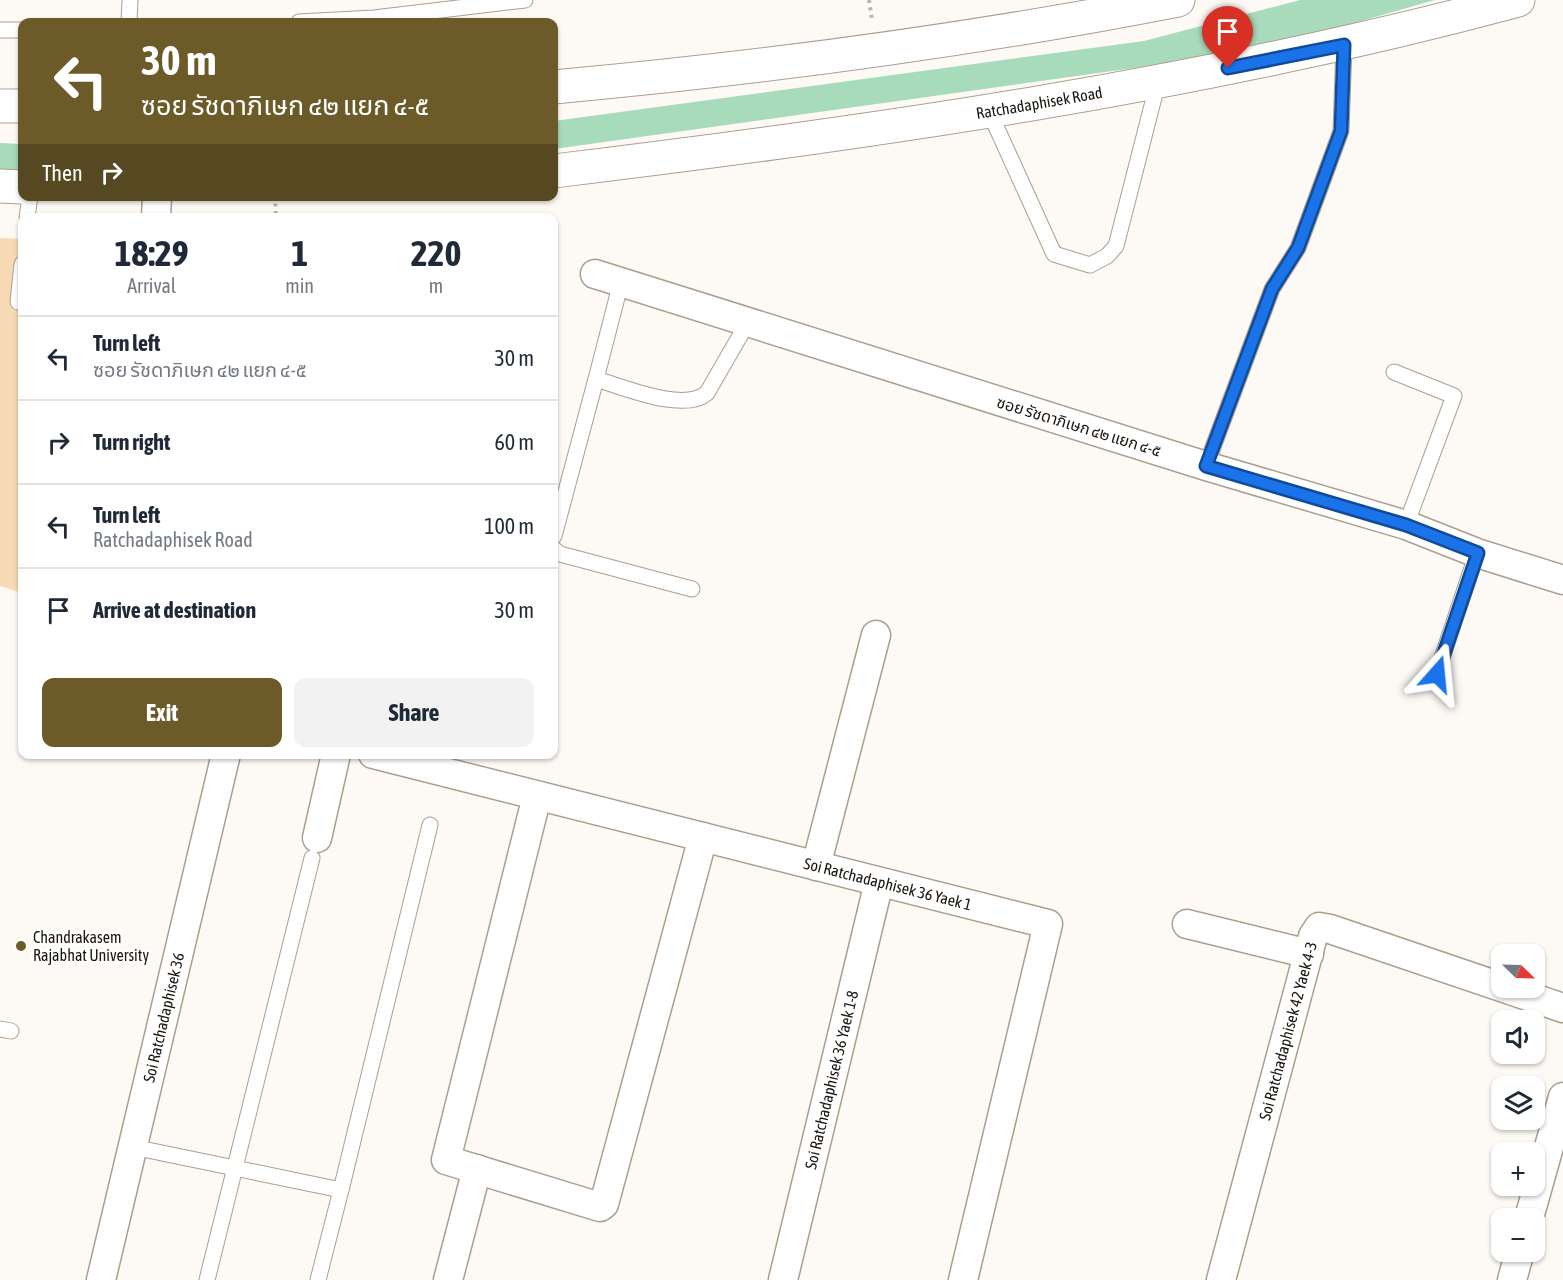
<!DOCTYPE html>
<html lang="en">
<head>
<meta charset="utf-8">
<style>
  body { margin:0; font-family:"Asap Condensed","Noto Sans Thai",sans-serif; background:#f2f2f3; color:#1f2937; height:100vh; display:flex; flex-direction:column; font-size:22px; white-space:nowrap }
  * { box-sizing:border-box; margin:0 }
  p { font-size:20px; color:#747a83 }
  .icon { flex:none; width:33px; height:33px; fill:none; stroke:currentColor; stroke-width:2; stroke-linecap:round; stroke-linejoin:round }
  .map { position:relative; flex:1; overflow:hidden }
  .details { position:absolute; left:18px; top:213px; width:540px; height:546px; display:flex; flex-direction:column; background:#fff; border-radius:12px; box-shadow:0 2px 4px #0004 }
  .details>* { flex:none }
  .top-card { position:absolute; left:18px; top:18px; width:540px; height:183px; border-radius:12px; box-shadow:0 2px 4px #0004; background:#6c5a28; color:#fff; overflow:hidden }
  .needle { width:39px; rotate:113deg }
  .tools { position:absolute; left:1491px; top:944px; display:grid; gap:12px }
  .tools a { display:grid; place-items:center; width:54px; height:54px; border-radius:12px; background:#fff; box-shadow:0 2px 4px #0004; font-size:30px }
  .pin { position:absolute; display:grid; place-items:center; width:51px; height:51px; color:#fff; margin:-62px -26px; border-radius:50% 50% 50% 0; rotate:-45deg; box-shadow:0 0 6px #0007 }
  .pin .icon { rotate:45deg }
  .me { position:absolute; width:66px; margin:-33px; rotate:18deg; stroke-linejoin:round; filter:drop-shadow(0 0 4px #0008) }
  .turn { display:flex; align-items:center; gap:21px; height:126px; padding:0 24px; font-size:27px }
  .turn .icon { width:78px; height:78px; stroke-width:2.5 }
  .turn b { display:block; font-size:42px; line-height:51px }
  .then { display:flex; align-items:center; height:57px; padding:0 24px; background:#0003; gap:12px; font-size:22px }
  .eta { display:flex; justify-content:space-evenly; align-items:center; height:102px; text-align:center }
  .eta b { font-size:36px; font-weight:700; line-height:42px }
  .action { display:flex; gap:12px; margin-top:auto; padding:12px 24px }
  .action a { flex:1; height:69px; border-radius:12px; background:#6c5a28; color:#fff; font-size:24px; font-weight:700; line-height:69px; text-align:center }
  .action a+a { background:#f2f2f3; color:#1f2937 }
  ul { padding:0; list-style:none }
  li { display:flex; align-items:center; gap:18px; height:84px; padding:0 24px; border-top:2px solid #e0e1e3 }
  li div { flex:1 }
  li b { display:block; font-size:22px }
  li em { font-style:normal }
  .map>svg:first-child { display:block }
  .green { fill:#a7dbbc }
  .building { fill:#f8d9b5 }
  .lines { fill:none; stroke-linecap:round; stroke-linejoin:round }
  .service-casing { stroke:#af9d8c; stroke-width:17 }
  .minor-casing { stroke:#af9d8c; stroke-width:31 }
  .primary-casing { stroke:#af9d8c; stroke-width:35 }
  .path { stroke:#b8b5b0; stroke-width:4; stroke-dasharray:3 4.5; stroke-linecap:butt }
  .service { stroke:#fff; stroke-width:15 }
  .minor { stroke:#fff; stroke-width:28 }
  .primary { stroke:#fff; stroke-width:33 }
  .route-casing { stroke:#114b97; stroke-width:15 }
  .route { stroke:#1a73e8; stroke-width:10 }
  .poi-dot { fill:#6c5a28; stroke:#fff; stroke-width:2 }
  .labels { text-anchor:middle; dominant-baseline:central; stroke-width:6; stroke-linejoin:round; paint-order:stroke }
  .street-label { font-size:16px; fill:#1a140e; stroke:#fff }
  .poi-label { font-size:16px; fill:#1a140e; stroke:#fff; text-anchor:start }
</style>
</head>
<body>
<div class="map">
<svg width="1563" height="1280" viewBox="0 0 1563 1280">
  <rect width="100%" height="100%" fill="#fdfaf6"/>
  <g class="green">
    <polygon points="1300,0 1435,0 1294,40 1155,65 554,149 554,121 1144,41"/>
    <polygon points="0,143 22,144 22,171 0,170"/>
  </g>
  <polygon class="building" points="0,238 22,239 22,593 0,586"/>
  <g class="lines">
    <g class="service-casing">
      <g id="service">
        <polyline points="129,22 130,0"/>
        <polyline points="299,22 374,18 525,0"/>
        <polyline points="0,30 22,30"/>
        <polyline points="989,111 1054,254 1090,265 1107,256 1116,246 1158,82"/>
        <polyline points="27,218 30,196"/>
        <polyline points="22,264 18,302 22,302"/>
        <path d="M621,282L596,379C623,387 684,413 707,393L748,322"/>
        <polyline points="1394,372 1454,396 1406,525"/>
        <polyline points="1206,466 1272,289 1298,248 1341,131 1344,45"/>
        <polyline points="554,536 596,379"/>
        <polyline points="554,549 560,554 692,589"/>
        <polyline points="1437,673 1477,553"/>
        <polyline points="0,1029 11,1031"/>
        <polyline points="133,1147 341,1190 318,1280"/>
        <polyline points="341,1190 430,825"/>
        <polyline points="207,1280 312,858"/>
      </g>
    </g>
    <g class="minor-casing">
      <g id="minor">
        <polyline points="156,218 157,196"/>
        <polyline points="595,274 1206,466 1406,525 1477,553 1563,580"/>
        <path id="s1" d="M373,754L1048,924L963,1280"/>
        <polyline points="537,796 446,1160 600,1207 604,1204 703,837"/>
        <polyline points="317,838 336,754"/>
        <polyline points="816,866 876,635"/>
        <polyline points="1187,924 1309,954"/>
        <polyline points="1529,1218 1563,1097"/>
        <path id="s2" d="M101,1280L226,754"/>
        <polyline points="448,1280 477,1169"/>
        <path id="s3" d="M783,1280L879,882"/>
        <path id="s4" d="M1221,1280L1313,936L1319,927L1330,929L1563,1008"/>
        <polyline points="1512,1280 1520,1251"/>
      </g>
    </g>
    <g class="primary-casing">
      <g id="primary">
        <path d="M554,87C763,68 972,40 1178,0"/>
        <polyline points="0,106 22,106"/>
        <path id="s5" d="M554,171C878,132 1202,85 1518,0"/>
        <polyline points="0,186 22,187"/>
      </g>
    </g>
    <g class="path">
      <polyline points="869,0 872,20"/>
      <polyline points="275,196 276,218"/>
    </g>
    <use href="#service" class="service"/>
    <use href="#minor" class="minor"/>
    <use href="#primary" class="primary"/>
  </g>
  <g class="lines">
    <g class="route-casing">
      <polyline id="route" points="1228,68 1344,45 1341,131 1298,248 1272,289 1206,466 1406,525 1478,553 1437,674"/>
    </g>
    <use href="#route" class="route"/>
  </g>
  <circle class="poi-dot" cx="21" cy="946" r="6"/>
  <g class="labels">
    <g class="street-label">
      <text stroke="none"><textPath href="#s5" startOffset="490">Ratchadaphisek Road</textPath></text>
      <text transform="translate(1079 426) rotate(17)">ซอย รัชดาภิเษก ๔๒ แยก ๔-๕</text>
      <text stroke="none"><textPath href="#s1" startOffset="531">Soi Ratchadaphisek 36 Yaek 1</textPath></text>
      <text stroke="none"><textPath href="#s2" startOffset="270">Soi Ratchadaphisek 36</textPath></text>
      <text stroke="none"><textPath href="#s4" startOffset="258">Soi Ratchadaphisek 42 Yaek 4-3</textPath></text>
      <text stroke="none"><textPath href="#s3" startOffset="206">Soi Ratchadaphisek 36 Yaek 1-8</textPath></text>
    </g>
    <g class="poi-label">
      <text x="33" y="937">Chandrakasem<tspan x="33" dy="18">Rajabhat University</tspan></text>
    </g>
  </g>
</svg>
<div class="tools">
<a><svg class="needle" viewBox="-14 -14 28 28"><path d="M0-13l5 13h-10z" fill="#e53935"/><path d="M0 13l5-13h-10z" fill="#747a83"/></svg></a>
<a><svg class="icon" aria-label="sound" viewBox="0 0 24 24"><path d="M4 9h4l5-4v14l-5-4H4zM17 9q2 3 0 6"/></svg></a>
<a><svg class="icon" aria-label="layers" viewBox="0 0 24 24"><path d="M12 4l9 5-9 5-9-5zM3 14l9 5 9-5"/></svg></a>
<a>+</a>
<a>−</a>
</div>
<div class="pin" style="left:1228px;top:68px;background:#d93025"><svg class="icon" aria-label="arrive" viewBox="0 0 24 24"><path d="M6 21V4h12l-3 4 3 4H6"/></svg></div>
<svg class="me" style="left:1437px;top:674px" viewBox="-20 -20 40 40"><path d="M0-17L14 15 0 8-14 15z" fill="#1a73e8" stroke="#fff" stroke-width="4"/></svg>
<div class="top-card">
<div class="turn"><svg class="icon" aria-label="left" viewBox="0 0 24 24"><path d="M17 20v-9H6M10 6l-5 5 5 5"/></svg><div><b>30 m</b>ซอย รัชดาภิเษก ๔๒ แยก ๔-๕</div></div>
<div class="then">Then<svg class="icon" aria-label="right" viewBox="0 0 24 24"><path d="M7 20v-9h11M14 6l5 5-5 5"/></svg></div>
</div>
<section class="details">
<div class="eta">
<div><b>18:29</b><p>Arrival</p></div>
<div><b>1</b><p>min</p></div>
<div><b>220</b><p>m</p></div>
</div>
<ul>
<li><svg class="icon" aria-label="left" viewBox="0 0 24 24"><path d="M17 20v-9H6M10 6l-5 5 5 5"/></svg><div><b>Turn left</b><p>ซอย รัชดาภิเษก ๔๒ แยก ๔-๕</p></div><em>30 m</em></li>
<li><svg class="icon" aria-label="right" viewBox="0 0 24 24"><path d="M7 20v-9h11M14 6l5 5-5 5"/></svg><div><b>Turn right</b></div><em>60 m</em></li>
<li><svg class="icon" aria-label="left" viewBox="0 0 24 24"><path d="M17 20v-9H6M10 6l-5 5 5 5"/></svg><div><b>Turn left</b><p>Ratchadaphisek Road</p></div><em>100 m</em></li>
<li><svg class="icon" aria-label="arrive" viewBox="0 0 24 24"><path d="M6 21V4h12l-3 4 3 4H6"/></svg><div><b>Arrive at destination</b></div><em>30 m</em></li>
</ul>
<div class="action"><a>Exit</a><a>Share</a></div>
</section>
</div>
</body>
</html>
